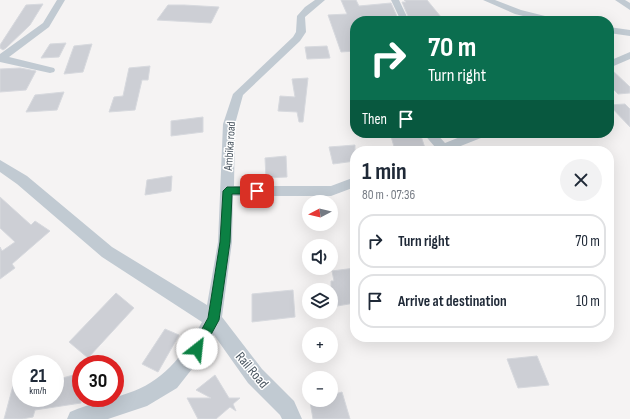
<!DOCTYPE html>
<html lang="en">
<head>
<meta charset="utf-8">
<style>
  body { margin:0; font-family:"Sofia Sans Condensed",sans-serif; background:#f2f2f3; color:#1f2937; height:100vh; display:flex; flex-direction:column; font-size:15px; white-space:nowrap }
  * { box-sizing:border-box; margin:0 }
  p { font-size:13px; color:#747a83 }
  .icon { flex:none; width:22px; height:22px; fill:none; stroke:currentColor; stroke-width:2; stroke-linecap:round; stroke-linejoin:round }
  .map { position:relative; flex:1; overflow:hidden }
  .panel { position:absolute; left:350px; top:146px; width:264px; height:196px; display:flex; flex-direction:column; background:#fff; border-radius:16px; box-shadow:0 4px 16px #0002 }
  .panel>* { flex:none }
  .hud { position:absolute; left:350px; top:16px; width:264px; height:122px; border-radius:16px; box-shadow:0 4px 16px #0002; background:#0b6e4f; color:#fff; overflow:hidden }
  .needle { width:26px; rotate:263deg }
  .buttons { position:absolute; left:302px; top:195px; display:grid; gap:8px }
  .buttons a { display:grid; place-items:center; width:36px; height:36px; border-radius:50%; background:#fff; box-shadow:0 4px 16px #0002; font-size:20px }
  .speed { position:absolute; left:12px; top:355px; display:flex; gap:8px; font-size:20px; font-weight:700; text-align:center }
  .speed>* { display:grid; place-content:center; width:52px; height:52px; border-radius:50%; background:#fff; box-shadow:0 4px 16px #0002; line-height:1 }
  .speed small { font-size:10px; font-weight:400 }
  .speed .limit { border:6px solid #d22; background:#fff; color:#111 }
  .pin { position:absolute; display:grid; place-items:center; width:34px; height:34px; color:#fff; margin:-17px; border-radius:8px; box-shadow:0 2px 6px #0006 }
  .me { position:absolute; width:44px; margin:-22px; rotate:29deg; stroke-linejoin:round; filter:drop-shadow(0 0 3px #0008) }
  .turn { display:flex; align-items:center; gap:14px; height:84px; padding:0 12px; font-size:18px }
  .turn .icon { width:52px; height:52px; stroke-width:2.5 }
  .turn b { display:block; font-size:28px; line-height:34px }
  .then { display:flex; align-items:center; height:38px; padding:0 12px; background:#0003; gap:8px; font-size:15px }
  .round { display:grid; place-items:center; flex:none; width:42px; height:42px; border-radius:21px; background:#f2f2f3 }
  .summary { display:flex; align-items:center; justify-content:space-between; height:68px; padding:0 12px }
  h1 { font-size:24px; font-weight:700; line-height:30px }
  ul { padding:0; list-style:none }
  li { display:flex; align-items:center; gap:12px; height:54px; margin:0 8px 6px; padding:0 4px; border:2px solid #e0e1e3; border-radius:16px }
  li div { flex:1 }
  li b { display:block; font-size:15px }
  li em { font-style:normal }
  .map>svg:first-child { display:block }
  .building { fill:#cdcfd5; stroke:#d7d9de }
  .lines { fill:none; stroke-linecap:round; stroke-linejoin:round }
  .street { fill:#c1cad2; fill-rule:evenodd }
  .route { fill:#0b8043; stroke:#07532c }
  .labels { text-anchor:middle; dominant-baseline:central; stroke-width:3; stroke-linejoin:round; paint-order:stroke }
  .street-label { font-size:12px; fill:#4a5661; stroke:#fff }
  .near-street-label { font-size:14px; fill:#4a5661; stroke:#fff }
</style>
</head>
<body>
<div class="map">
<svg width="630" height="419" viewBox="0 0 630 419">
  <rect width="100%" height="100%" fill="#f5f3f3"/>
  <g class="building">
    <polygon points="341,0 356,0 359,6 391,3 399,21 355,21 355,51 341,52 328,15 347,14"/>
    <polygon points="404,0 427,0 441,17 436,17 438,21 410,21 402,2 406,2"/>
    <polygon points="43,4 30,25 6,48 3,50 0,48 0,45 26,5"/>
    <polygon points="168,5 184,5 219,7 211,23 157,20"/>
    <polygon points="66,43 59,57 41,58 50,44"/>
    <polygon points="92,44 83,72 64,74 74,46"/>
    <polygon points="327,46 330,58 307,59 305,47"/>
    <polygon points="150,66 148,80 142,80 135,110 109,112 114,97 123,96 129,68"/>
    <polygon points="20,68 36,71 26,90 0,92 0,69"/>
    <polygon points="609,69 611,69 630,87 630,93 618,94 609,85"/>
    <polygon points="308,78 303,122 299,122 297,112 278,111 280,96 295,97 292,79"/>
    <polygon points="64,92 57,110 26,112 35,95"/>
    <polygon points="625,104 630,109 630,127 609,105"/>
    <polygon points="203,117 203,132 171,136 171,121"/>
    <polygon points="390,133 420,133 425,148 395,150"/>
    <polygon points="355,145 355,161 333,164 329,147"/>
    <polygon points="286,156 287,177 266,178 265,158"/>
    <polygon points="172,176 171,191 145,195 147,180"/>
    <polygon points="0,197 31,225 35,221 50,231 12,264 15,268 0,279 0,247 2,251 15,242 0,228"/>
    <polygon points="355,268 355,303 331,307 331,281 334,281 332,271"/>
    <polygon points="293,290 295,317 252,322 252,294"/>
    <polygon points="116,293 134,308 88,358 69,342"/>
    <polygon points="165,329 179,335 158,372 142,364"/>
    <polygon points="537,356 549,385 518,388 507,359"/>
    <polygon points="17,371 21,372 21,398 55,398 55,380 81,373 81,403 35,410 33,417 22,419 4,419"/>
    <polygon points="215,375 229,398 240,398 233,404 236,411 230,407 216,419 198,419 187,398 211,398 196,390"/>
    <polygon points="342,392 350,419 313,419 310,402 316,400 331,400 331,395"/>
  </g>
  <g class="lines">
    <g class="street">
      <polygon points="57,0 65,0 49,27 9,57 54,68 55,70 54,72 50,73 0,62 0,54 43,23"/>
      <path d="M315,0H325L305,17L306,32L300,41L243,95L235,124L234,186H331L355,177V187L331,196H233L232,242L222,317L262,369L294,401L302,419H282L280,415L248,383L214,335L203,355L177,388L147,406L108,419H67L70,412C91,403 113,399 134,391C166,379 187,350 202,322L102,257L17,184L0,172V160L27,176L112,247L207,305L218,242L223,124L233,94L293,37L296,32L297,16L305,7Z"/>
      <polygon points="391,0 399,0 409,21 401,21"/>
      <polygon points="483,0 495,0 521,10 557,19 558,21 543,21 515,14"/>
      <polygon points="615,0 625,0 630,3 630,10"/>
      <polygon points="609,27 630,30 630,36 609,33"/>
      <polygon points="630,52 630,59 609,68 609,61"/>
      <polygon points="423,133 436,133 445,143 470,133 488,133 486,136 448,151 430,151 435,147"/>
    </g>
  </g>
  <polygon class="route" points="227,187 257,187 261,191 257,194 232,194 230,242 219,320 201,353 197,355 193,353 191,349 208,318 220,242 223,191"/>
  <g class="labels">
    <g class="street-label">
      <text transform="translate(230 146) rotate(-86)">Ambika road</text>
    </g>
    <g class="near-street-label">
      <text transform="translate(252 370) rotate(50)">Rail Road</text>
    </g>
  </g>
</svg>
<div class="buttons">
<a><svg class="needle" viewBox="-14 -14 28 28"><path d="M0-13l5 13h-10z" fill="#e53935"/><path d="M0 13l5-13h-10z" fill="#747a83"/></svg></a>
<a><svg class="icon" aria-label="sound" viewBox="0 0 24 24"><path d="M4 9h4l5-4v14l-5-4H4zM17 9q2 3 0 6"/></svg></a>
<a><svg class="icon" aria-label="layers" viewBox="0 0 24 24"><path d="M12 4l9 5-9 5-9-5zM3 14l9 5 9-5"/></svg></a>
<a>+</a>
<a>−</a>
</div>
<div class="speed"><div>21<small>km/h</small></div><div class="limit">30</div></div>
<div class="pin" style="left:257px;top:191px;background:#d93025"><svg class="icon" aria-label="arrive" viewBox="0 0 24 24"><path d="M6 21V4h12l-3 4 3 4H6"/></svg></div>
<svg class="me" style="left:197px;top:349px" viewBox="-20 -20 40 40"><circle r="19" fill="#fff"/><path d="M0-13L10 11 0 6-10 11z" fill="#0b8043"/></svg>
<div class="hud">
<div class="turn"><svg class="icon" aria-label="right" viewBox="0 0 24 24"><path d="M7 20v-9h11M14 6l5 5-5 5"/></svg><div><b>70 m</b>Turn right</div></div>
<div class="then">Then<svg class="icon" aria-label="arrive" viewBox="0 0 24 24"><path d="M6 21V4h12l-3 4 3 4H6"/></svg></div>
</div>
<section class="panel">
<div class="summary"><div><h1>1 min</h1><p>80 m · 07:36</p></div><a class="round"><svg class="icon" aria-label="close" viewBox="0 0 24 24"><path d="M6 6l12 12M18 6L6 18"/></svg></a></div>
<ul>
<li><svg class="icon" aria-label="right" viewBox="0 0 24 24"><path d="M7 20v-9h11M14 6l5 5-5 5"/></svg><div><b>Turn right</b></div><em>70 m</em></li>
<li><svg class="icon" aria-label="arrive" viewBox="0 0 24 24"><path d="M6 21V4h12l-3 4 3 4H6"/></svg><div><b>Arrive at destination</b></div><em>10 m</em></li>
</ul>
</section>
</div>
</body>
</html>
